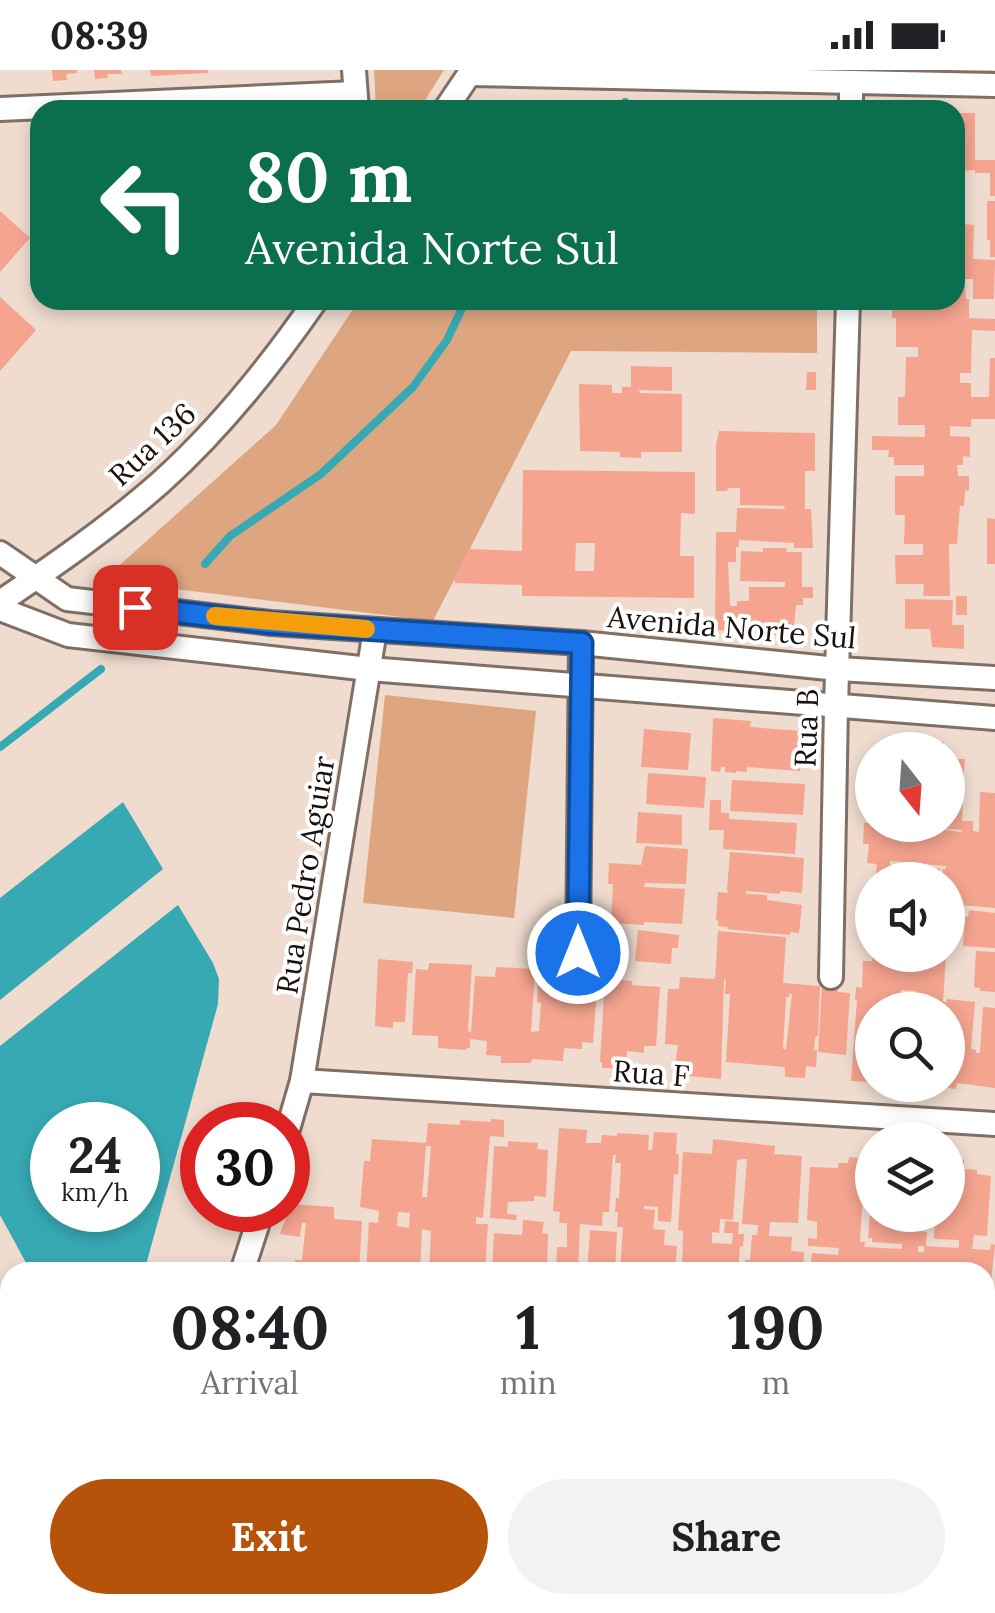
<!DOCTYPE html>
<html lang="en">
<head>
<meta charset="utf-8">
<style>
  body { margin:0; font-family:Lora,serif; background:#f2f2f2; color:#202124; height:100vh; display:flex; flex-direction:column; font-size:38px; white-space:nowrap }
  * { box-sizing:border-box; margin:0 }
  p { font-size:32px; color:#757577 }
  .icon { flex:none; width:55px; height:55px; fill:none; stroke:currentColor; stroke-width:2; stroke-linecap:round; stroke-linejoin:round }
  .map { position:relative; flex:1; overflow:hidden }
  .panel { position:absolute; left:0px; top:1192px; width:995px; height:352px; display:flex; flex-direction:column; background:#fff; border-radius:30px 30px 0 0; box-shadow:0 5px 15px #0003 }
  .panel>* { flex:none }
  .banner { position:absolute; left:30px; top:30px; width:935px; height:210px; border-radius:30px; box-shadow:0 5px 15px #0003; background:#0b6e4f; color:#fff; overflow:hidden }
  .needle { width:65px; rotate:163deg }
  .controls { position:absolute; left:855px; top:662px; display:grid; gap:20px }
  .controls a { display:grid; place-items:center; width:110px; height:110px; border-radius:50%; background:#fff; box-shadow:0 5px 15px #0003; font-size:50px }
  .speed { position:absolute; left:30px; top:1032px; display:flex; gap:20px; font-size:50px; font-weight:700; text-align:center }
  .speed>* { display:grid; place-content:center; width:130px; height:130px; border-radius:50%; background:#fff; box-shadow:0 5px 15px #0003; line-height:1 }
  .speed small { font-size:25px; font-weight:400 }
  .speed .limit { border:15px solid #d22; background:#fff; color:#111 }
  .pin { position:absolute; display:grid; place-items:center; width:85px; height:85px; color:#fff; margin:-42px; border-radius:20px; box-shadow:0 5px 15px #0006 }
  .me { position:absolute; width:110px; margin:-55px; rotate:0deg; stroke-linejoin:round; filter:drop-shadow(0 0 8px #0008) }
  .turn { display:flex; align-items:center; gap:35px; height:210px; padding:0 50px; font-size:45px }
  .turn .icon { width:130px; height:130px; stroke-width:2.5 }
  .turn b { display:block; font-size:70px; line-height:85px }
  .eta { display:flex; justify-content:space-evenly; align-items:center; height:170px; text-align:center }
  .eta b { font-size:60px; font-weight:800; line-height:70px }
  .cta { display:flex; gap:20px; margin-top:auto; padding:20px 50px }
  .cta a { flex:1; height:115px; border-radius:60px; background:#b45309; color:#fff; font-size:40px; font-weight:800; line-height:115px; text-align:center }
  .cta a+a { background:#f2f2f2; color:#202124 }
  .status { display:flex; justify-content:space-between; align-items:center; height:70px; padding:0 50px; background:#fff; direction:ltr }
  .status svg { height:28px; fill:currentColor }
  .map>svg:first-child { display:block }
  .green { fill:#dda681 }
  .water { fill:#37a9b3; fill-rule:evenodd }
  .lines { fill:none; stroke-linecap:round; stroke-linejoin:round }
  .stream { stroke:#37a9b3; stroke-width:8 }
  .building { fill:#f4a48f; fill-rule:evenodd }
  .minor-casing { stroke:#7f6f64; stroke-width:28 }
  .minor { stroke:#fff; stroke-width:22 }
  .route-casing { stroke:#114b97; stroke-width:25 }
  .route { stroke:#1a73e8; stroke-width:18 }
  .slow { stroke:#f59e0b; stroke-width:18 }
  .labels { text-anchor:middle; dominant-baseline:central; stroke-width:8; stroke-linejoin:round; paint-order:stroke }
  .street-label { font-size:30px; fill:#18110d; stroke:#fff }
</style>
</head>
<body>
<div class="status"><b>08:39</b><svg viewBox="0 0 49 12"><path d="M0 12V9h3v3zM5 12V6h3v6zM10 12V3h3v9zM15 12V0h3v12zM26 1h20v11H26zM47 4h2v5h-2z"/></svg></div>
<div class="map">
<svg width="995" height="1543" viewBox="0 0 995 1543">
  <rect width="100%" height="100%" fill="#efdccf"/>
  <g class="green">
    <polygon points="374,0 444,0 419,40 376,40"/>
    <polygon points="359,230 817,230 817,283 571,281 433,551 103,510 276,355"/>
    <polygon points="385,625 536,641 514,848 363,833"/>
  </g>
  <g class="water">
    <polygon points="123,732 163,799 0,930 0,828"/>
    <path d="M178,835L213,893L219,909L218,934L144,1202H31L0,1145V976ZM52,1055H138V1140H52Z"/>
    <polygon points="0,1225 10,1243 10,1449 0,1431"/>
    <polygon points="0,1485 10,1502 10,1535 29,1535 33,1543 0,1543"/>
  </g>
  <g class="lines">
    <g class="stream">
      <polyline points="623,40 625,32"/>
      <polyline points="205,494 230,466 321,404 413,317 447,270 466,230"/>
      <polyline points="0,677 101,599"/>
    </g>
  </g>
  <g class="building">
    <polygon points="52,0 77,0 77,3 66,4 67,10 53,11"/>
    <polygon points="94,0 121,0 122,4 107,4 108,8 95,9"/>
    <polygon points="150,0 208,0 208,3 151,6"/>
    <polygon points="955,43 975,43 975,90 995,90 995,126 990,126 990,103 975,103 975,100 962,101 962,120 955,119 955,90 957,90 957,83 955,83"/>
    <polygon points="955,131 962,131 962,154 974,155 973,189 995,190 994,229 973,229 973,209 965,209 966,229 969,229 969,248 995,249 995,261 972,260 971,303 960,303 960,313 971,313 971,327 989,327 990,288 995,288 995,349 971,349 971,357 950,356 950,366 970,367 970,387 963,386 963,395 957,395 958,406 969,406 969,420 965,421 964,436 960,436 957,474 949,474 950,526 923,526 924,514 896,514 895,485 923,485 923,474 904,474 905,445 895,445 895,406 924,406 924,395 894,395 894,387 888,387 889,380 872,380 872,366 925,367 925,355 898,355 898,327 905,327 906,287 918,287 918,277 896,277 896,248 892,248 893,230 922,230 937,233 937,230 955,230"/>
    <polygon points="987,131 995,131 995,187 990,187 990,170 987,170"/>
    <polygon points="0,141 30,168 0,202"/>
    <polygon points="0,227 36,260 0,301"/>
    <polygon points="631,296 672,297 672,321 639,320 640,323 682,324 682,382 641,382 641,388 620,387 620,382 580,381 579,314 612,315 612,323 622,323 622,317 631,317"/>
    <polygon points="807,302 816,302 816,320 806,320"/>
    <polygon points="719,361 815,363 815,401 805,401 805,439 811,439 813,478 794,478 794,473 739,470 739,477 736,477 736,492 728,492 730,536 737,536 737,531 749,531 749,517 785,517 785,512 740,511 741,481 763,482 763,478 786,478 787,482 802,482 802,517 813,517 813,528 803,528 803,535 796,535 793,566 715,560 716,462 736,462 737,438 784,439 785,436 740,435 740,418 728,418 727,421 716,421 716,375"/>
    <path d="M523,400L695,402V444L681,443L680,486H694V528L522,526V515L455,513L454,509L469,479L522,481ZM576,473H595L594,501H575Z"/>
    <polygon points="987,448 995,449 995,494 987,494"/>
    <rect x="956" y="526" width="11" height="19"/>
    <polygon points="905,529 953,530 952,555 964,555 964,579 932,577 930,559 905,559"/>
    <polygon points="713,648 751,651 750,657 802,661 800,701 747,697 747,702 736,701 736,703 725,702 725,697 721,697 720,702 711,701"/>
    <polygon points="644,659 691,663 688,700 641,697"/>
    <polygon points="898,668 944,672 944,680 898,680"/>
    <polygon points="950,689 965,689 963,713 948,712"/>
    <polygon points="648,703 706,707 704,738 646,734"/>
    <polygon points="732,710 805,714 803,745 730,741"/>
    <polygon points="865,713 872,714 872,737 864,736"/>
    <polygon points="980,722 995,723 995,838 959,835 959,840 948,839 948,810 942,810 943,799 946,799 946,796 890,791 890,795 940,799 940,810 875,810 877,794 867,793 869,774 863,774 864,753 901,755 961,762 962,760 934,758 934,755 948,755 948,729 963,730 962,751 973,751 973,761 979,762"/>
    <polygon points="710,730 721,730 721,743 729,743 729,749 797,753 795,784 723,779 724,760 709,760"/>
    <polygon points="638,742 682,745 682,775 636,773"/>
    <polygon points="645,776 688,779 686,814 645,813 644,817 685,819 682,854 644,852 644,855 611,853 613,814 608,814 609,793 641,795"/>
    <polygon points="730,782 804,788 802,823 780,821 780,824 746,821 746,824 767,825 767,830 802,835 799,863 791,862 790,865 765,863 727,859 728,857 718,856 718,850 716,850 718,822 729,823 727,820"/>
    <polygon points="865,832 872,833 872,871 863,870"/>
    <polygon points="969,840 995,843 995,878 963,876 965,846 968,847"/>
    <polygon points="638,860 679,865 678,878 672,878 671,894 635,891"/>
    <path d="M718,861L786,867L783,913L820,916L818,966L815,967L814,980H817L816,997L806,996L805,1008L785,1007V997L726,992L730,924H725L726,910L724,909L721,1009L689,1006V1003L674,1002L678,975L665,974L668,919H679L680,907L715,909ZM789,924H792L786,979H783L786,927H789Z"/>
    <polygon points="976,881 995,882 995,922 980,921 980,918 974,917"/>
    <polygon points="873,885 946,885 943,932 947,932 947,929 975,932 971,979 976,980 976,983 980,983 983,937 995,938 995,1018 957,1013 956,1019 948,1018 948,940 915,940 916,921 901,920 900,932 914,933 913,940 872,940 872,1012 851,1011 857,930 855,930 856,917 862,918 863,891 872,891"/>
    <polygon points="378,889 413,892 412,903 408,903 405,952 393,952 393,958 375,956"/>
    <polygon points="429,893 472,895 468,961 471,962 475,906 495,907 496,897 535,899 531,962 539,961 541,933 537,932 539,900 601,903 601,918 597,918 593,973 582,972 582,979 564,978 563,991 532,989 531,993 501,993 501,986 486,985 487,971 470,969 470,978 466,978 466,980 438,978 438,966 412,965 416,899 428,900"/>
    <polygon points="605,909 632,911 632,915 660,917 656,976 644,976 644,983 627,981 626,999 602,998 602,992 600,992"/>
    <polygon points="822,915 838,916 838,922 850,923 846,985 818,982"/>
    <path d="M491,1049L504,1050V1067L490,1066L483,1148L476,1147V1154H488L485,1202H429L431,1161L422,1159L420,1202H366L369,1152L378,1153L379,1141L360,1137L364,1091H370L372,1069L426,1073L428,1053L460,1055V1050L491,1052ZM426,1076H431L427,1127H422ZM398,1142L410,1143L409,1158L397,1156Z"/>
    <polygon points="559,1058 587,1060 586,1073 601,1073 602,1065 617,1066 617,1063 649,1065 648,1080 652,1080 654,1062 677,1063 676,1084 679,1084 678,1105 674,1104 671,1152 658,1151 658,1137 644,1136 644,1139 655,1140 653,1159 665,1160 664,1175 677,1176 675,1202 620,1202 623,1157 617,1157 618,1142 615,1142 616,1128 619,1128 621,1093 615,1093 616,1085 613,1085 609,1142 603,1142 602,1156 580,1154 578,1202 556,1202 557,1177 567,1177 567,1153 559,1153 560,1142 553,1141"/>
    <polygon points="713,1069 775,1076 774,1084 802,1086 798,1153 770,1152 769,1166 792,1167 791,1181 804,1182 803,1202 745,1202 745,1190 750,1190 752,1165 757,1165 758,1155 742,1154 747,1089 743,1089 737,1090 733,1150 720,1149 719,1163 712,1162 712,1173 732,1174 733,1163 724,1163 725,1151 739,1152 738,1164 744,1164 743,1177 740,1176 738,1202 682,1202 683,1161 678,1160 683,1082 712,1084"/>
    <polygon points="508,1071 538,1073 537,1079 548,1080 546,1127 534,1126 534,1131 508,1132 507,1144 517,1145 516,1150 490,1148 494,1076 508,1077"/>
    <polygon points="849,1087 865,1089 860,1172 865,1172 864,1177 902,1179 902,1174 872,1172 872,1168 868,1168 870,1145 929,1145 928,1153 922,1153 921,1161 927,1162 926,1176 918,1176 918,1182 924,1182 924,1176 959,1178 959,1170 934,1169 935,1145 948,1145 948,1089 964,1090 964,1099 977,1100 977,1104 991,1106 987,1166 974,1165 972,1179 990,1180 991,1174 995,1175 988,1241 991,1241 990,1254 985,1253 985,1202 936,1202 937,1194 933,1193 928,1193 928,1202 873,1202 874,1195 869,1194 868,1202 810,1202 812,1183 838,1185 839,1178 808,1176 808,1168 817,1169 817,1152 807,1150 810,1097 838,1098 838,1093 848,1093"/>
    <polygon points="291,1134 334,1137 334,1149 362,1151 359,1202 295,1202 295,1190 302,1190 306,1153 302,1153 300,1167 280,1164"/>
    <polygon points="523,1150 544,1152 542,1163 548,1164 547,1202 492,1202 494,1163 522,1165"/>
    <polygon points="590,1160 617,1162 615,1202 587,1202"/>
    <polygon points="985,1338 995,1338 995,1368 993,1368 989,1411 995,1413 995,1434 985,1430"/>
    <polygon points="992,1477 995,1477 995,1517 990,1517"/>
    <polygon points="127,1535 196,1535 194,1543 125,1543"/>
    <polygon points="214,1535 322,1535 347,1537 347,1535 373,1535 396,1536 396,1543 213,1543"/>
    <polygon points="415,1536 455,1541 455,1543 398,1543 399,1538 414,1539"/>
  </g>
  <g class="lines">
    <g class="minor-casing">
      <g id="minor">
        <polyline points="354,0 357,40"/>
        <polyline points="470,4 995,15"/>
        <polyline points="0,39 355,23"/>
        <polyline points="445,40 472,0"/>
        <polyline points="851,40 851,13"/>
        <polyline points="0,483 67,529 271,553 581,573 838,599 995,608"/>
        <path d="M0,532C55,495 111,456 161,412C220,359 271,295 316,230"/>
        <polyline points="0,539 68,565 369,599 995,648"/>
        <polyline points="578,883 581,573"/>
        <polyline points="831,907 836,637 848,230"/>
        <polyline points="302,1011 995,1054"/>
        <polyline points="288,1059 302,1011 375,560"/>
        <polyline points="242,1202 262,1140"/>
        <polyline points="985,1307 995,1307"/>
        <polyline points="695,1535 801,1543"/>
        <polyline points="110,1543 113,1535"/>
        <polyline points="208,1543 209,1535"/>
      </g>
    </g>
    <use href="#minor" class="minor"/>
  </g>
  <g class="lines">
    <g class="route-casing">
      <polyline id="route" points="135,537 270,553 582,573 578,883"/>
    </g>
    <use href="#route" class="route"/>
    <polyline class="slow" points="215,546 366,559"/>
  </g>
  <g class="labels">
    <g class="street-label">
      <text transform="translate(152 374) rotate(-43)">Rua 136</text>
      <text transform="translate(732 557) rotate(5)">Avenida Norte Sul</text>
      <text transform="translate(806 658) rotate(-88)">Rua B</text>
      <text transform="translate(305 805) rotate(-81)">Rua Pedro Aguiar</text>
      <text transform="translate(651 1003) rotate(4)">Rua F</text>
    </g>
  </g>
</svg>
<div class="controls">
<a><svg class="needle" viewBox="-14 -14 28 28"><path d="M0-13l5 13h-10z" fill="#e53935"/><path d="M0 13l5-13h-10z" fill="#757577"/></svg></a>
<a><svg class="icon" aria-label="sound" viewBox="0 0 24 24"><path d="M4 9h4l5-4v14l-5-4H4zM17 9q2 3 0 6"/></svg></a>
<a><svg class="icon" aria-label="search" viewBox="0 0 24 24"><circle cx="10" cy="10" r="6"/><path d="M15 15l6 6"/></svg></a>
<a><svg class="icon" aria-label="layers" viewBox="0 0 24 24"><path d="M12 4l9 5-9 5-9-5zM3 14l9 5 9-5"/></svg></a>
</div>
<div class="speed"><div>24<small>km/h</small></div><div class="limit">30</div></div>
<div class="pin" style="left:135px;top:537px;background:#d93025"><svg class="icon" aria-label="arrive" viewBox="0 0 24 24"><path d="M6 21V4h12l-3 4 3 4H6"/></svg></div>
<svg class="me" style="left:578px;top:883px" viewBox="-20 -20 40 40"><circle r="17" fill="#1a73e8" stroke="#fff" stroke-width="3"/><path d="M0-11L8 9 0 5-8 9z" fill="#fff"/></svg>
<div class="banner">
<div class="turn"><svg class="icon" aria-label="left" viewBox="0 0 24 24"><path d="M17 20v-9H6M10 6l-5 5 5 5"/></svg><div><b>80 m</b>Avenida Norte Sul</div></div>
</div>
<section class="panel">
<div class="eta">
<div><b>08:40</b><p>Arrival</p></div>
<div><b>1</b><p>min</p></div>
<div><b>190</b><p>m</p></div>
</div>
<div class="cta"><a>Exit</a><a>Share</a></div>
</section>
</div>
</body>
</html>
